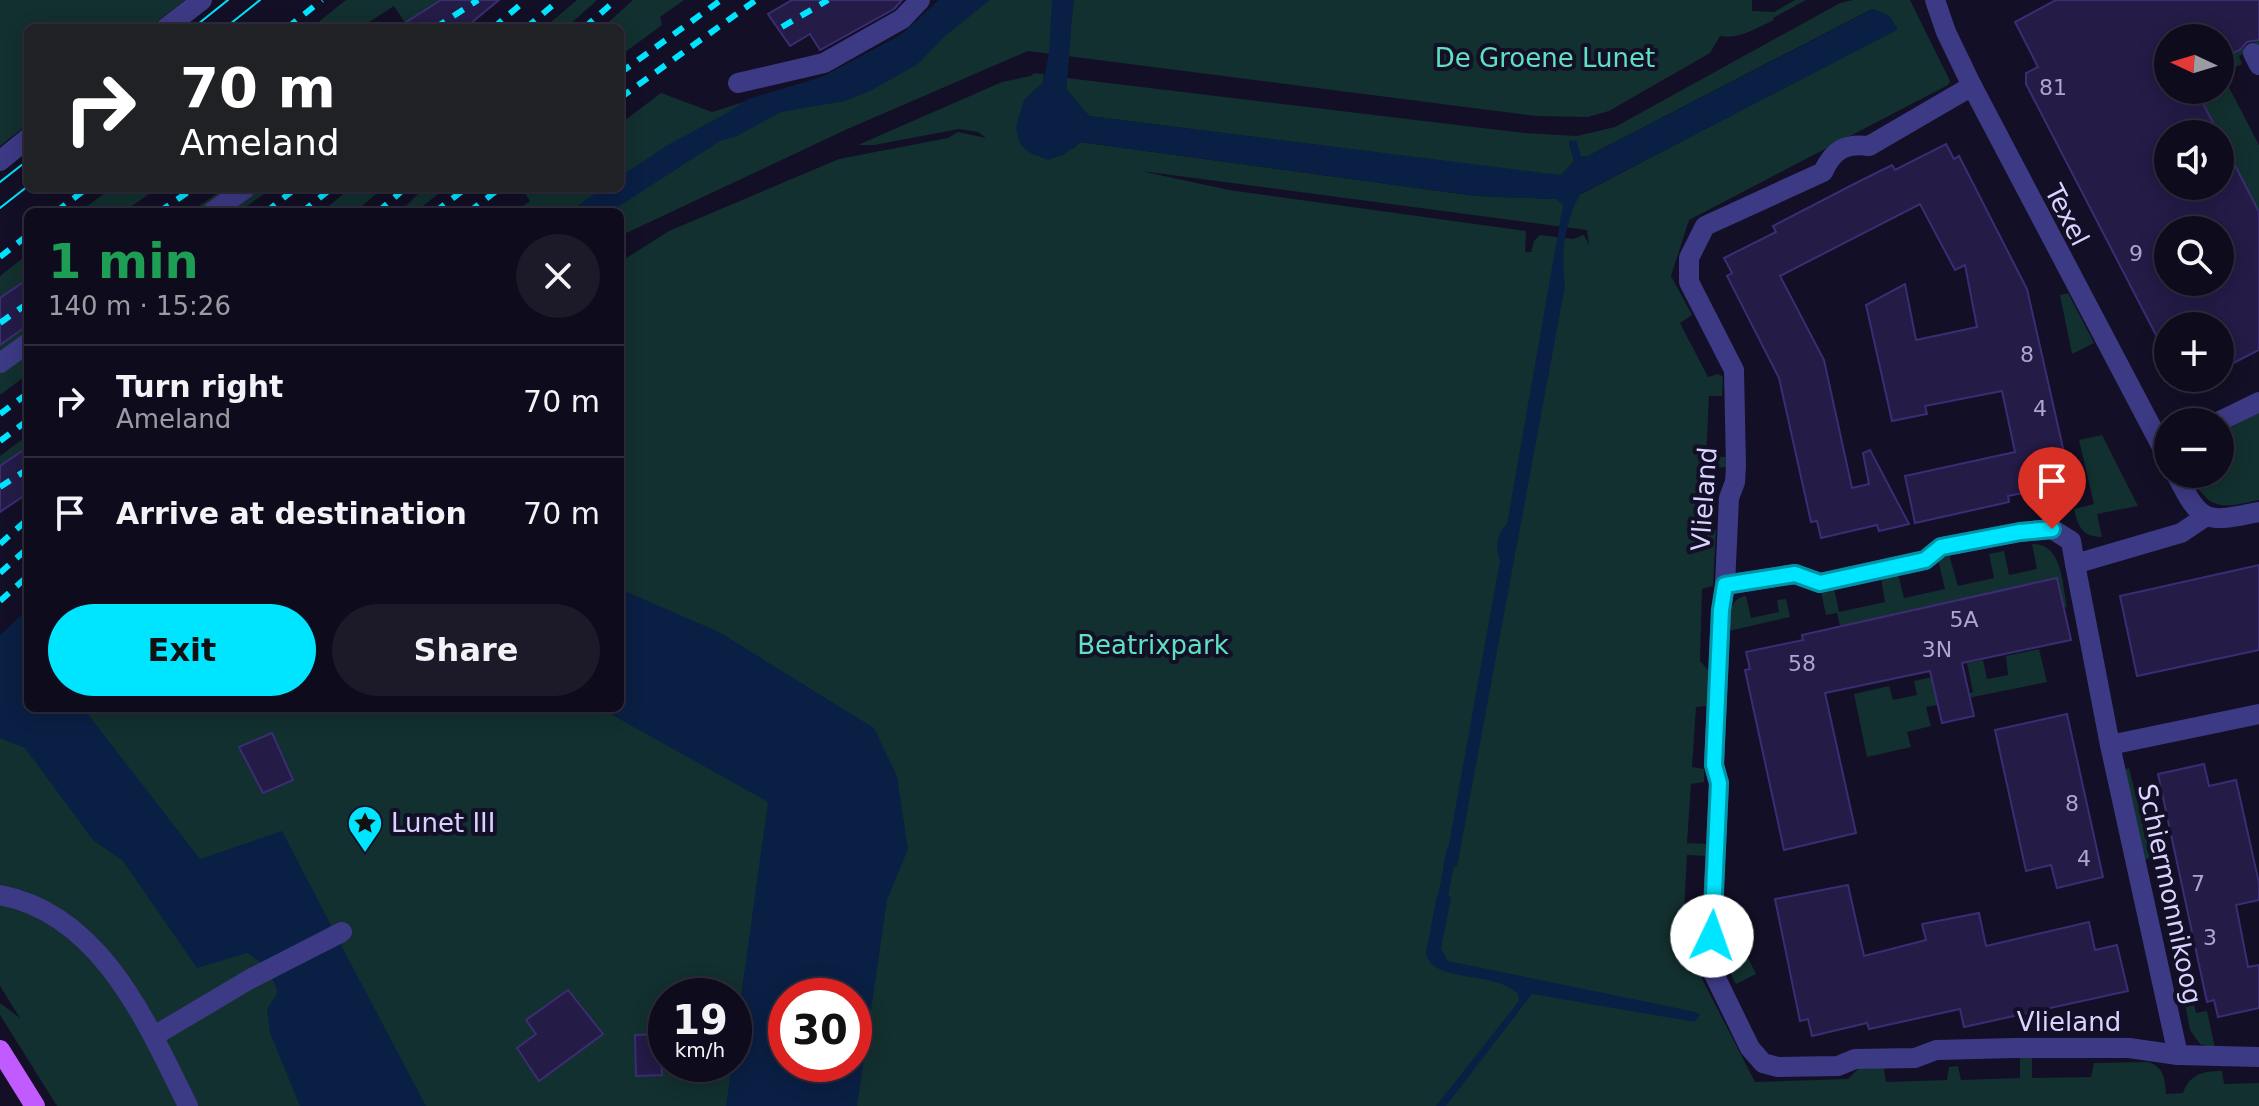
<!DOCTYPE html>
<html lang="en">
<head>
<meta charset="utf-8">
<style>
  body { margin:0; font-family:"DejaVu Sans",sans-serif; background:#1c1929; color:#f1f3f6; height:100vh; display:flex; flex-direction:column; font-size:30px; white-space:nowrap }
  * { box-sizing:border-box; margin:0 }
  p { font-size:26px; color:#9b9ba3 }
  .icon { flex:none; width:44px; height:44px; fill:none; stroke:currentColor; stroke-width:2; stroke-linecap:round; stroke-linejoin:round }
  .map { position:relative; flex:1; overflow:hidden }
  .details { position:absolute; left:24px; top:208px; width:600px; height:504px; display:flex; flex-direction:column; background:#0e0b1c; border-radius:12px; box-shadow:0 4px 20px #0003,0 0 0 2px #2e2b3b }
  .details>* { flex:none }
  .guide { position:absolute; left:24px; top:24px; width:600px; height:168px; border-radius:12px; box-shadow:0 4px 20px #0003,0 0 0 2px #2e2b3b; background:#202124; color:#fff; overflow:hidden }
  .needle { width:52px; rotate:274deg }
  .tools { position:absolute; left:2154px; top:24px; display:grid; gap:16px }
  .tools a { display:grid; place-items:center; width:80px; height:80px; border-radius:50%; background:#0e0b1c; box-shadow:0 4px 20px #0003,0 0 0 2px #2e2b3b; font-size:40px }
  .speed { position:absolute; left:648px; top:978px; display:flex; gap:16px; font-size:40px; font-weight:700; text-align:center }
  .speed>* { display:grid; place-content:center; width:104px; height:104px; border-radius:50%; background:#0e0b1c; box-shadow:0 4px 20px #0003,0 0 0 2px #2e2b3b; line-height:1 }
  .speed small { font-size:20px; font-weight:400 }
  .speed .limit { border:12px solid #d22; background:#fff; color:#111 }
  .pin { position:absolute; display:grid; place-items:center; width:68px; height:68px; color:#fff; margin:-82px -34px; border-radius:50% 50% 50% 0; rotate:-45deg; box-shadow:0 0 8px #0007 }
  .pin .icon { rotate:45deg }
  .me { position:absolute; width:88px; margin:-44px; rotate:3deg; stroke-linejoin:round; filter:drop-shadow(0 0 6px #0008) }
  .turn { display:flex; align-items:center; gap:28px; height:168px; padding:0 24px; font-size:36px }
  .turn .icon { width:104px; height:104px; stroke-width:2.5 }
  .turn b { display:block; font-size:56px; line-height:68px }
  .round { display:grid; place-items:center; flex:none; width:84px; height:84px; border-radius:42px; background:#1c1929 }
  .summary { display:flex; align-items:center; justify-content:space-between; height:136px; padding:0 24px }
  h1 { font-size:48px; font-weight:600; line-height:60px; color:#1e9e55 }
  .action { display:flex; gap:16px; margin-top:auto; padding:16px 24px }
  .action a { flex:1; height:92px; border-radius:48px; background:#00e5ff; color:#111; font-size:32px; font-weight:600; line-height:92px; text-align:center }
  .action a+a { background:#1c1929; color:#f1f3f6 }
  ul { padding:0; list-style:none }
  li { display:flex; align-items:center; gap:24px; height:112px; padding:0 24px; border-top:2px solid #2e2b3b }
  li div { flex:1 }
  li b { display:block; font-size:30px }
  li em { font-style:normal }
  .map>svg:first-child { display:block }
  .green { fill:#12302f; fill-rule:evenodd }
  .water { fill:#0a1f44; fill-rule:evenodd }
  .lines { fill:none; stroke-linecap:round; stroke-linejoin:round }
  .stream { stroke:#0a1f44; stroke-width:10 }
  .building { fill:#241b47; stroke:#3b2d73; stroke-width:2; fill-rule:evenodd }
  .minor { stroke:#3d3a85; stroke-width:20 }
  .major { stroke:#c25bff; stroke-width:20 }
  .tram { stroke:#00e5ff; stroke-width:2 }
  .rail { stroke:#00e5ff; stroke-width:6; stroke-dasharray:12 10; stroke-linecap:butt }
  .route-casing { stroke:#0095a6; stroke-width:20 }
  .route { stroke:#00e5ff; stroke-width:14 }
  .labels { text-anchor:middle; dominant-baseline:central; stroke-width:8; stroke-linejoin:round; paint-order:stroke }
  .number-label { font-size:22px; fill:#aca6d1 }
  .park-label { font-size:26px; fill:#5fe0c0; stroke:#130f26 }
  .street-label { font-size:26px; fill:#d9d4ff; stroke:#130f26 }
  .poi-label { font-size:26px; fill:#d9d4ff; stroke:#130f26; text-anchor:start }
</style>
</head>
<body>
<div class="map">
<svg width="2259" height="1106" viewBox="0 0 2259 1106">
  <rect width="100%" height="100%" fill="#130f26"/>
  <g class="green">
    <polygon points="0,0 185,0 149,28 28,28 28,124 0,146"/>
    <polygon points="346,0 441,0 405,23 394,6 360,28 311,28"/>
    <polygon points="577,0 597,0 566,28 544,28"/>
    <polygon points="633,0 684,0 660,17 662,25 620,56 620,28 602,28"/>
    <path d="M939,0H1752V11L1774,12L1795,0H1806L1773,18L1774,20C1757,28 1738,40 1720,36L1710,53L1609,111L1588,117L1536,116L1028,51L843,131L620,236V212H515L530,201L525,193L531,188H620V124L661,93L712,112L822,77L901,35Z"/>
    <path d="M1853,0H1910L1950,81L1948,85L1689,220L1671,276L1692,315L1680,323L1708,377L1718,374L1723,377L1722,396H1709L1706,456L1727,457L1728,467L1705,468L1702,528L1714,529L1716,531L1713,586L1702,589L1700,661L1709,671L1707,706L1696,707L1692,767L1704,769V782L1691,784L1687,843L1709,844L1708,856L1687,855L1684,914L1698,917L1696,967L1755,1082L1848,1079L1858,1069L1884,1068L1886,1082L1947,1080L1949,1067L1958,1066L1961,1080L2020,1078V1057H2032V1078L2091,1077L2094,1063L2148,1062C2164,1067 2165,1079 2166,1094L2183,1093C2190,1074 2203,1071 2222,1071L2224,1084L2259,1083V1106H57L0,1015V1003L20,1018L0,986V658L28,708H620V262L669,231L839,159L948,138L958,132L986,138L978,132L959,129L874,145H858L1002,82L1031,76L1034,73L1044,74L1043,83L1024,100L1072,149L1080,142L1476,196L1556,199L1581,194L1897,29L1890,17L1872,9L1588,156L1581,157L1569,142L1574,161L1561,176L1089,116L1066,89L1067,78L1524,133L1577,136L1615,127L1840,3ZM1141,171L1587,230L1589,245L1584,235L1573,239L1540,235L1534,241L1531,252H1525L1526,231L1229,190ZM666,996H734V1064H666ZM786,996H854V1064H786Z"/>
    <polygon points="2259,40 2259,46 2239,56 2242,64 2222,74 2259,145 2259,211 2197,90 2220,90 2220,61"/>
    <polygon points="111,188 158,188 123,212 80,212"/>
    <polygon points="225,188 273,188 238,212 190,212"/>
    <polygon points="351,188 383,188 355,212 321,212"/>
    <polygon points="424,188 446,188 415,212 400,212"/>
    <polygon points="28,254 28,279 0,298 0,276"/>
    <polygon points="2068,293 2094,343 2072,354 2060,295"/>
    <polygon points="28,325 28,374 0,395 0,345"/>
    <path d="M2257,414H2259V500C2222,508 2209,512 2190,474H2220V433Z"/>
    <polygon points="28,435 28,448 0,466 0,456"/>
    <path d="M2102,435L2138,506L2097,514L2102,537C2082,537 2078,526 2074,509L2094,504L2079,440Z"/>
    <path d="M2032,544C2063,543 2062,584 2067,607L2063,608L2057,578L1840,626L1837,613L1826,615L1821,591L1834,588L1839,612L1885,602L1881,578L1898,574L1904,598L1945,589L1938,559L1949,555L1958,586L1994,578L1989,554L2004,551L2009,575L2037,569Z"/>
    <path d="M1746,596L1751,618L1779,612L1777,600L1786,599L1790,617L1729,631C1730,616 1728,599 1746,596Z"/>
    <polygon points="2039,649 2047,682 1968,698 1967,694 1973,692 1967,663 1983,660 1987,679 2008,675 2006,656"/>
    <polygon points="1941,675 1955,702 1926,707 1931,726 1907,732 1911,747 1867,757 1854,694 1889,686 1893,700 1917,695 1914,681"/>
    <polygon points="2129,768 2151,857 2143,861 2122,770"/>
    <polygon points="1725,936 1748,937 1747,956 1756,974 1736,984 1724,961"/>
    <polygon points="2189,982 2196,1013 2207,1011 2215,1048 2200,1044 2190,1030 2181,983"/>
  </g>
  <g class="water">
    <polygon points="939,0 990,0 945,36 918,64 872,90 845,101 781,112 737,136 720,141 610,212 569,212 603,188 620,188 620,177 666,146 727,113 748,99 822,77 901,35"/>
    <path d="M1052,0H1074C1070,30 1070,59 1066,89L1089,116L1561,175L1574,161L1569,141L1576,140L1581,156H1588L1873,9L1890,16L1897,30L1580,194C1564,226 1561,250 1565,286L1457,867L1445,866L1500,560C1494,548 1498,532 1507,524L1563,205L1556,199L1476,196L1080,142L1063,155L1048,160L1030,153L1021,145L1018,137L1016,127L1024,100L1043,83L1049,53Z"/>
    <path d="M620,589L719,632L874,728L897,776L908,849L887,900L857,1106H726L732,1064H734V1047L768,802L600,708H620ZM786,996H854V1064H786Z"/>
    <polygon points="28,609 28,708 83,708 200,859 282,831 332,927 262,963 247,953 197,968 123,861 93,840 25,748 0,738 0,635"/>
    <path d="M1444,892L1451,898L1441,949L1448,961L1696,1012L1700,1014L1695,1022L1532,994L1446,1106H1436L1519,1001L1518,994C1495,972 1454,983 1430,963L1426,953L1437,895Z"/>
    <polygon points="340,943 426,1106 300,1106 270,1033 267,1009 278,992 272,978"/>
  </g>
  <g class="lines">
    <polyline class="stream" points="1442,903 1451,852"/>
  </g>
  <g class="building">
    <polygon points="441,0 499,0 465,28 397,28"/>
    <polygon points="792,0 902,0 894,9 820,50 810,34 790,46 768,14"/>
    <path d="M2056,0H2259V40L2247,42L2241,49L2220,60V38H2168V90H2196L2219,134H2168V186H2220V136L2259,212V350L2220,370V326H2168V331L2157,337L2026,84V73L2038,67L2015,22ZM2168,230H2220V282H2168Z"/>
    <polygon points="1946,144 1954,159 1959,156 2027,289 2067,466 2061,468 2062,474 2036,480 2038,490 2008,496 2009,502 1915,523 1905,476 2015,452 2002,391 1925,406 1927,414 1892,421 1866,305 1905,284 1916,340 1977,327 1965,265 1955,270 1920,204 1780,276 1824,360 1852,488 1869,484 1863,453 1870,450 1909,524 1879,531 1877,525 1821,538 1817,521 1811,522 1779,378 1727,276 1732,273 1724,258 1776,232 1773,226 1856,183 1892,165 1895,170"/>
    <polygon points="28,279 28,325 0,345 0,298"/>
    <polygon points="28,447 28,493 0,512 0,466"/>
    <polygon points="2259,565 2259,650 2137,676 2120,596"/>
    <polygon points="2057,578 2071,640 1962,663 1974,716 1942,723 1930,671 1825,693 1856,833 1784,850 1745,670 1750,669 1746,652 1803,640 1802,635"/>
    <polygon points="2067,714 2103,877 2057,888 2051,865 2026,871 1995,730"/>
    <polygon points="272,733 293,780 263,793 239,747"/>
    <polygon points="2204,764 2209,786 2236,780 2259,883 2259,900 2236,905 2248,967 2259,965 2259,1008 2218,1017 2214,1000 2207,1002 2158,774"/>
    <polygon points="1848,885 1864,956 1926,940 1922,924 1979,913 1986,946 2089,922 2095,950 2117,945 2128,991 1964,1027 1960,1009 1869,1029 1867,1023 1812,1036 1808,1019 1800,1021 1775,899"/>
    <polygon points="568,990 603,1034 539,1081 517,1048 536,1034 526,1020"/>
    <polygon points="660,1034 662,1075 636,1076 635,1035"/>
  </g>
  <g class="lines">
    <g class="minor">
      <polyline points="1935,0 1946,32 1972,86 2163,449"/>
      <polyline points="166,28 202,0"/>
      <polyline points="2253,53 2259,65"/>
      <polyline points="738,83 824,63 902,19 920,0"/>
      <path d="M1972,86L1869,146C1845,143 1833,150 1823,172L1705,226L1689,258V282L1734,370L1736,466L1735,482L1729,498L1725,585L1721,610L1714,765L1719,783L1710,966L1750,1048L1763,1063L1778,1067L1838,1066L1855,1059L1915,1058L1936,1050L2015,1048H2129L2178,1055L2259,1057"/>
      <polyline points="0,161 28,138"/>
      <polyline points="212,212 246,188"/>
      <polyline points="0,363 28,343"/>
      <polyline points="2218,422 2259,402"/>
      <path d="M2176,474C2201,524 2205,523 2259,512"/>
      <polyline points="2075,564 2110,745 2178,1055"/>
      <polyline points="1725,585 1795,574 1820,583 1925,560 1941,547 2020,532 2052,529 2071,541 2075,564 2181,533 2205,517"/>
      <polyline points="2110,745 2259,714"/>
      <path d="M0,895C101,914 147,1023 188,1106"/>
      <polyline points="154,1036 250,979 342,932"/>
    </g>
    <polyline class="major" points="0,1050 35,1106"/>
    <g class="tram">
      <polyline points="193,28 228,0"/>
      <polyline points="225,28 260,0"/>
      <polyline points="0,182 28,160"/>
      <polyline points="0,208 28,186"/>
    </g>
    <g class="rail">
      <polyline points="782,27 828,0"/>
      <polyline points="287,28 322,0"/>
      <polyline points="435,28 478,0"/>
      <polyline points="493,28 526,0"/>
      <polyline points="526,28 559,0"/>
      <polyline points="584,28 616,0"/>
      <polyline points="620,73 721,0"/>
      <polyline points="620,98 756,0"/>
      <polyline points="56,212 87,188"/>
      <polyline points="159,212 194,188"/>
      <polyline points="266,212 296,188"/>
      <polyline points="302,212 332,188"/>
      <polyline points="378,212 405,188"/>
      <polyline points="435,212 466,188"/>
      <polyline points="469,212 500,188"/>
      <polyline points="0,257 28,235"/>
      <polyline points="0,323 28,303"/>
      <polyline points="0,414 28,393"/>
      <polyline points="0,441 28,420"/>
      <polyline points="0,487 28,469"/>
      <polyline points="0,544 28,519"/>
      <polyline points="0,573 28,548"/>
      <polyline points="0,601 28,576"/>
    </g>
  </g>
  <g class="lines">
    <g class="route-casing">
      <polyline id="route" points="1712,936 1719,783 1714,765 1721,610 1725,585 1795,574 1820,583 1925,560 1941,547 2020,532 2052,529"/>
    </g>
    <use href="#route" class="route"/>
  </g>
  <defs>
    <g id="sight-pin" transform="scale(1.8)"><path d="M0 17L-7.5 6A9.5 9.5 0 1 1 7.5 6Z" fill="#00e5ff" stroke="#130f26"/><path d="M0-6L1.8-2.2L6-1.7L2.9 1.2L3.7 5.4L0 3.3L-3.7 5.4L-2.9 1.2L-6-1.7L-1.8-2.2Z" fill="#111"/></g>
  </defs>
  <g fill-rule="evenodd">
    <use href="#sight-pin" x="365" y="823"/>
  </g>
  <g class="labels">
    <g class="number-label">
      <text x="2053" y="87">81</text>
      <text x="2136" y="253">9</text>
      <text x="2027" y="354">8</text>
      <text x="2040" y="408">4</text>
      <text x="1964" y="619">5A</text>
      <text x="1937" y="649">3N</text>
      <text x="1802" y="663">58</text>
      <text x="2072" y="803">8</text>
      <text x="2084" y="858">4</text>
      <text x="2198" y="883">7</text>
      <text x="2210" y="937">3</text>
    </g>
    <g class="park-label">
      <text x="1545" y="58">De Groene Lunet</text>
      <text x="1153" y="645">Beatrixpark</text>
    </g>
    <g class="street-label">
      <text transform="translate(2067 215) rotate(63)">Texel</text>
      <text transform="translate(1704 499) rotate(-86)">Vlieland</text>
      <text transform="translate(2170 894) rotate(78)">Schiermonnikoog</text>
      <text x="2069" y="1022">Vlieland</text>
    </g>
    <g class="poi-label">
      <text x="391" y="823">Lunet III</text>
    </g>
  </g>
</svg>
<div class="tools">
<a><svg class="needle" viewBox="-14 -14 28 28"><path d="M0-13l5 13h-10z" fill="#e53935"/><path d="M0 13l5-13h-10z" fill="#9b9ba3"/></svg></a>
<a><svg class="icon" aria-label="sound" viewBox="0 0 24 24"><path d="M4 9h4l5-4v14l-5-4H4zM17 9q2 3 0 6"/></svg></a>
<a><svg class="icon" aria-label="search" viewBox="0 0 24 24"><circle cx="10" cy="10" r="6"/><path d="M15 15l6 6"/></svg></a>
<a>+</a>
<a>−</a>
</div>
<div class="speed"><div>19<small>km/h</small></div><div class="limit">30</div></div>
<div class="pin" style="left:2052px;top:529px;background:#d93025"><svg class="icon" aria-label="arrive" viewBox="0 0 24 24"><path d="M6 21V4h12l-3 4 3 4H6"/></svg></div>
<svg class="me" style="left:1712px;top:936px" viewBox="-20 -20 40 40"><circle r="19" fill="#fff"/><path d="M0-13L10 11 0 6-10 11z" fill="#00e5ff"/></svg>
<div class="guide">
<div class="turn"><svg class="icon" aria-label="right" viewBox="0 0 24 24"><path d="M7 20v-9h11M14 6l5 5-5 5"/></svg><div><b>70 m</b>Ameland</div></div>
</div>
<section class="details">
<div class="summary"><div><h1>1 min</h1><p>140 m · 15:26</p></div><a class="round"><svg class="icon" aria-label="close" viewBox="0 0 24 24"><path d="M6 6l12 12M18 6L6 18"/></svg></a></div>
<ul>
<li><svg class="icon" aria-label="right" viewBox="0 0 24 24"><path d="M7 20v-9h11M14 6l5 5-5 5"/></svg><div><b>Turn right</b><p>Ameland</p></div><em>70 m</em></li>
<li><svg class="icon" aria-label="arrive" viewBox="0 0 24 24"><path d="M6 21V4h12l-3 4 3 4H6"/></svg><div><b>Arrive at destination</b></div><em>70 m</em></li>
</ul>
<div class="action"><a>Exit</a><a>Share</a></div>
</section>
</div>
</body>
</html>
